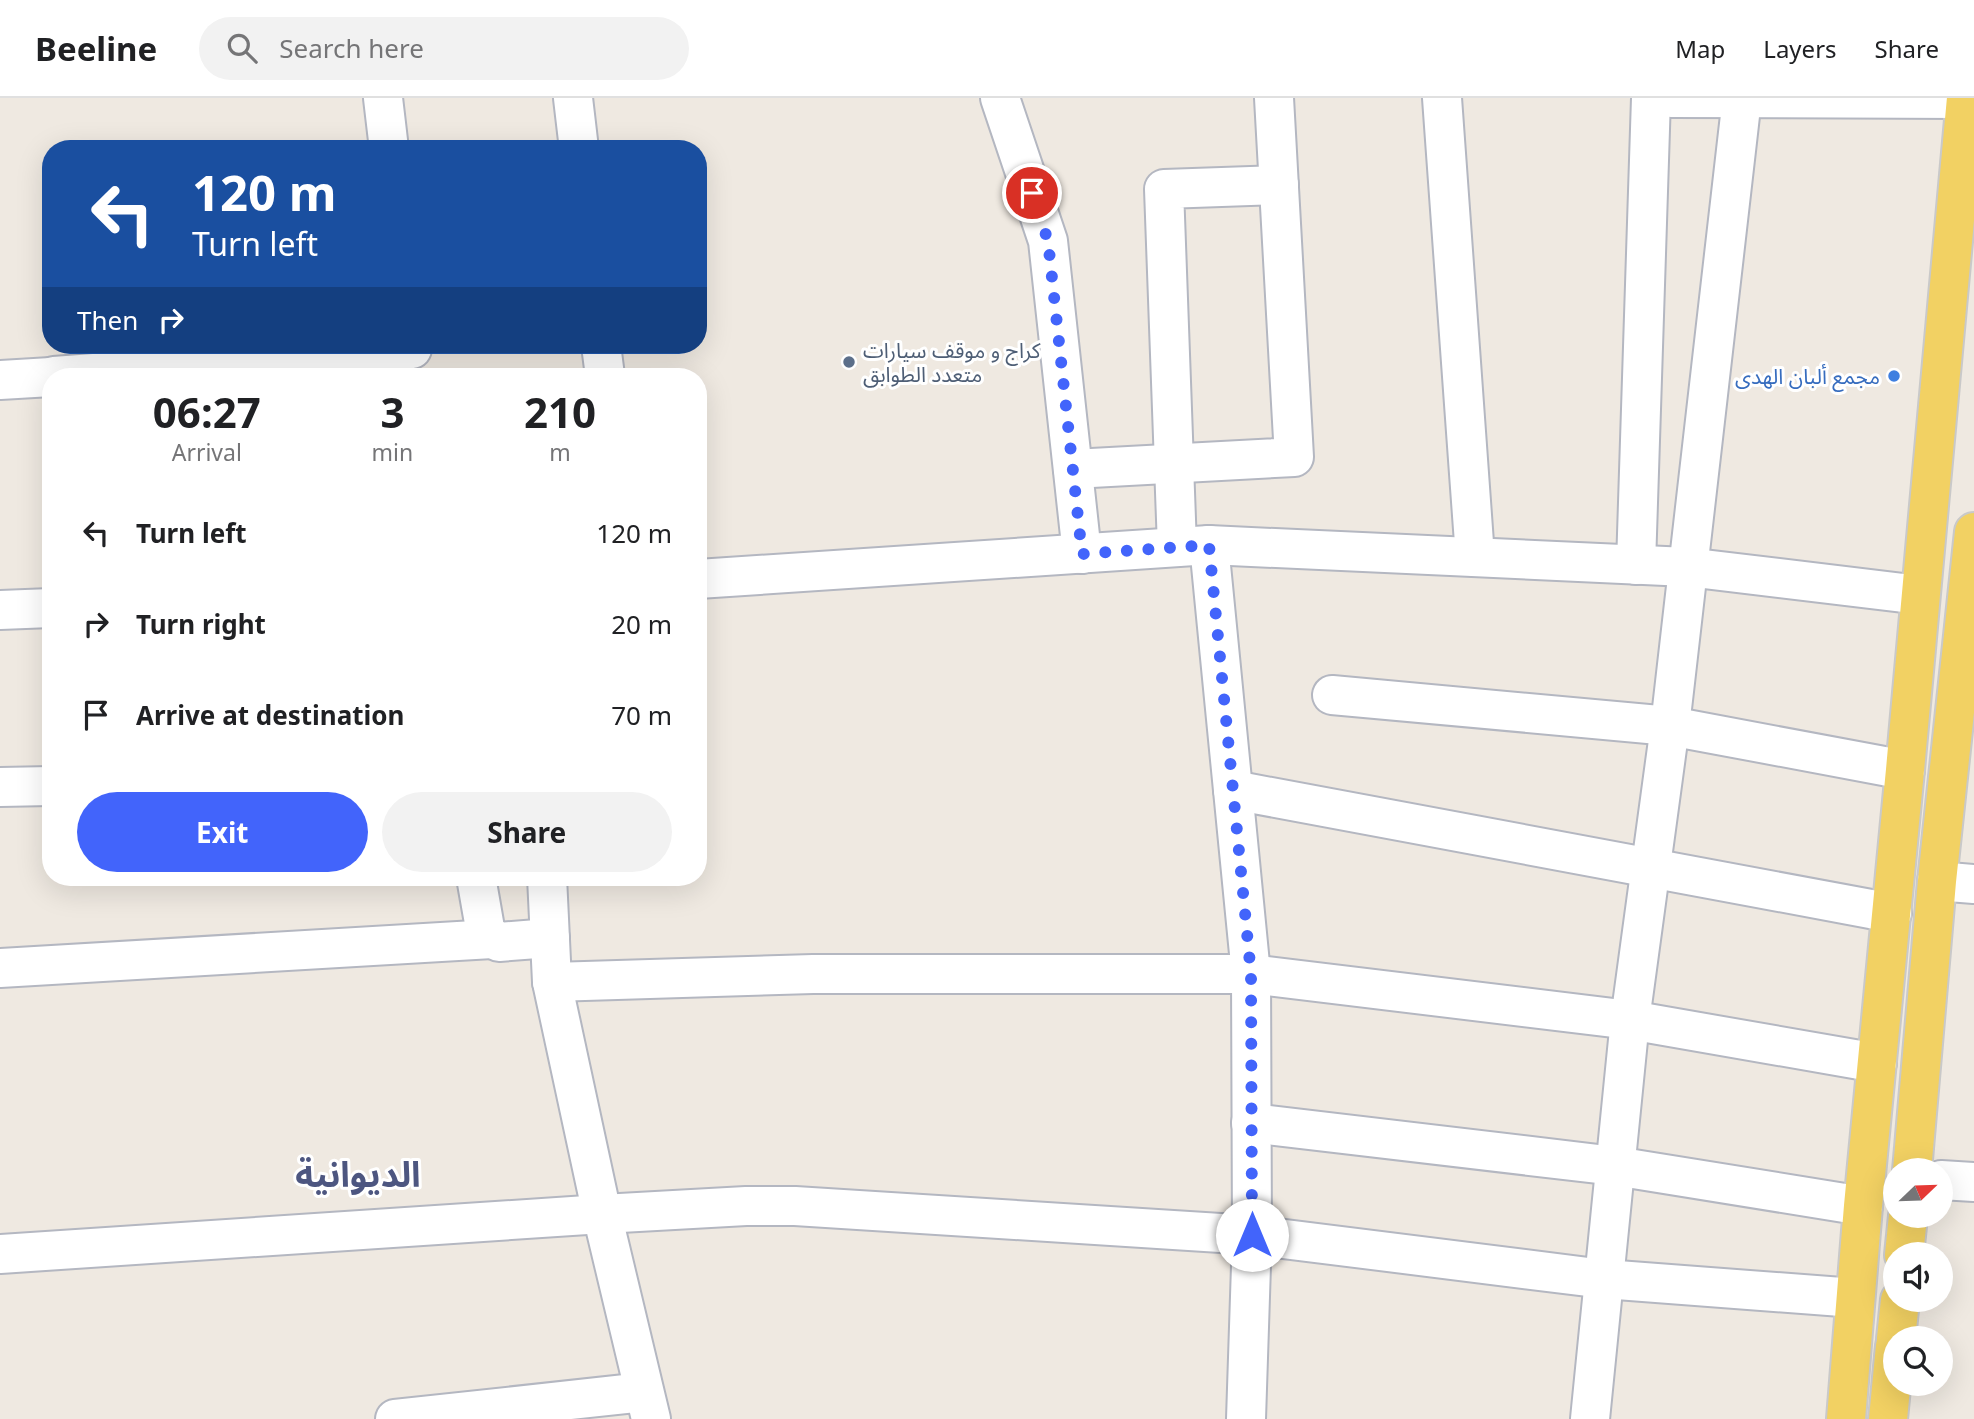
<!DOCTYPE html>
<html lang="en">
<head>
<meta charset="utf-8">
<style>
  body { margin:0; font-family:"Noto Sans","Noto Sans Arabic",sans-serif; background:#f2f2f2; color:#202124; height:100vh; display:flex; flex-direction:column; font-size:26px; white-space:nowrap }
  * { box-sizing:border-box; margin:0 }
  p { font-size:23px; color:#757577 }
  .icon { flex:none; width:38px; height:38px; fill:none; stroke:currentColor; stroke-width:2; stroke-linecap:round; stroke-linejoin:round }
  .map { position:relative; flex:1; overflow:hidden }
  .sheet { position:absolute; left:42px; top:270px; width:665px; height:518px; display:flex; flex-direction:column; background:#fff; border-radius:28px; box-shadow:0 7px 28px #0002 }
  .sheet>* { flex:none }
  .top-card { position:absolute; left:42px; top:42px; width:665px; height:214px; border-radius:28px; box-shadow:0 7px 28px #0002; background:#1a4fa0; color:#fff; overflow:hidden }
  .needle { width:46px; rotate:67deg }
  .fabs { position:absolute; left:1883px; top:1060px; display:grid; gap:14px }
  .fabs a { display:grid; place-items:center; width:70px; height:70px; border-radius:50%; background:#fff; box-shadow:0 7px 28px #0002; font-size:35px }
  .pin { position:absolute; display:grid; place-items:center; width:60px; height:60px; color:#fff; margin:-30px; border:4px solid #fff; border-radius:50%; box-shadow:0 2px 7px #0007 }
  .me { position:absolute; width:77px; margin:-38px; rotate:0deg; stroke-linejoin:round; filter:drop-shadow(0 0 5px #0008) }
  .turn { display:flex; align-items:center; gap:24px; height:147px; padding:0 35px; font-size:32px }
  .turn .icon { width:91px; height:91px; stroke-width:2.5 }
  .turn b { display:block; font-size:49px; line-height:60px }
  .then { display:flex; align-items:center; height:66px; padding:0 35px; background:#0003; gap:14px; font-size:26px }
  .eta { display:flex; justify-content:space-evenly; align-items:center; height:119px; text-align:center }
  .eta b { font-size:42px; font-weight:700; line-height:49px }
  .button { display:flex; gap:14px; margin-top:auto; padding:14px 35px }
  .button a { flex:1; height:80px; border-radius:42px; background:#4264fb; color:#fff; font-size:28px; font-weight:700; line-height:80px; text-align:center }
  .button a+a { background:#f2f2f2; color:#202124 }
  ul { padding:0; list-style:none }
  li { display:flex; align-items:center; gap:21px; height:91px; padding:0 35px }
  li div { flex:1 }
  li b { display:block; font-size:26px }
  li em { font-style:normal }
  header { display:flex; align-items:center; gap:42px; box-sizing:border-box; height:98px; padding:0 35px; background:#fff; border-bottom:2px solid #e0e0e0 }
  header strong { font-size:33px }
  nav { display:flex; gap:38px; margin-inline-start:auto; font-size:24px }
  .search { width:490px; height:63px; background:#f2f2f2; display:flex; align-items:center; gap:18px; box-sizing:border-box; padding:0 24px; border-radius:38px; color:#757577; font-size:26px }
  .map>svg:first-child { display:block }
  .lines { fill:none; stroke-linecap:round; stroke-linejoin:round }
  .minor-casing { stroke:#b4b7c1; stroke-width:42 }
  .major-casing { stroke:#c9c9c9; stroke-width:42 }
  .minor { stroke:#fff; stroke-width:38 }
  .major { stroke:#f2d163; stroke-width:38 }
  .route { stroke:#4264fb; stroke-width:12; stroke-dasharray:0 21.6 }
  .service-dot { fill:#5c6f8a; stroke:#fff; stroke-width:2.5 }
  .shop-dot { fill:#3f7fe0; stroke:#fff; stroke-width:2.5 }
  .labels { text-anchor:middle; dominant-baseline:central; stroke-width:6; stroke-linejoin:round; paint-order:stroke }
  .service-label { font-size:21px; fill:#4e5e75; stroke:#fff; text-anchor:start }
  .shop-label { font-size:21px; fill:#366cbe; stroke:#fff; text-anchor:end }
  .town-label { font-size:35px; font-weight:bold; fill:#4d5680; stroke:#fff }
</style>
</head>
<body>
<header>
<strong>Beeline</strong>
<div class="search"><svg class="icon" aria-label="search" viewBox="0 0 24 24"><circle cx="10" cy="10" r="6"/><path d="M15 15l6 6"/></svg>Search here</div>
<nav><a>Map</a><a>Layers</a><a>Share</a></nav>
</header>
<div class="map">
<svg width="1974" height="1321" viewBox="0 0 1974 1321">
  <rect width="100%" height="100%" fill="#efe9e1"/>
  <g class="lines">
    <g class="minor-casing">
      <g id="minor">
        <polyline points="383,0 389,51"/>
        <polyline points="573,0 579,51"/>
        <polyline points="1000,0 1048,143 1082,456"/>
        <polyline points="1442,0 1475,459"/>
        <polyline points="1671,0 1966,1"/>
        <polyline points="601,247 605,278"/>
        <polyline points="54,278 412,251"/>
        <polyline points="0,282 51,279"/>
        <polyline points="1073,371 1294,359 1274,0"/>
        <polyline points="1209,447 1251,876 1252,1137 1246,1321"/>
        <polyline points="1177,449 1164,91 1279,87"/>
        <polyline points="1636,467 1651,0"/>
        <polyline points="698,481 1209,447 1687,469 1920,497"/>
        <polyline points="0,512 51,510"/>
        <polyline points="1332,597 1670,628 1905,672"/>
        <polyline points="0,689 51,688"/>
        <polyline points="1233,692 1892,815"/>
        <polyline points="476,779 486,836 499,844 550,840"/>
        <polyline points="547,779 552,884 602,1116 651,1321"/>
        <polyline points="1937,783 1974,786"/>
        <polyline points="0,870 492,841"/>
        <polyline points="552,884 813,876 1251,876 1630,922 1877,965"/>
        <polyline points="1251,1025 1615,1068 1863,1108"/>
        <polyline points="1941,1082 1974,1084"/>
        <polyline points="0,1156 602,1116 746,1108 795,1108 1252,1137 1604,1181 1855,1200"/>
        <polyline points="395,1321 644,1294"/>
        <polyline points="1590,1321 1630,922 1670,628 1742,0"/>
      </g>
    </g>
    <g class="major-casing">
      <g id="major">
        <polyline points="1912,1073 1937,783 1974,434"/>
        <polyline points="1904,1157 1908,1118"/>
        <polyline points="1896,1241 1900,1202"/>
        <polyline points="1846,1321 1863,1108 1905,672 1966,0"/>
        <polyline points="1888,1321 1895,1248"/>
      </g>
    </g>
    <use href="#minor" class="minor"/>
    <use href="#major" class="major"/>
  </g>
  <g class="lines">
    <polyline class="route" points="1032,95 1048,143 1082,456 1209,447 1251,876 1252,1137"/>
  </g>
  <circle class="service-dot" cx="849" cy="264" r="7"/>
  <circle class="shop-dot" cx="1894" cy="278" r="7"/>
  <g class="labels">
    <g class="service-label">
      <text x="863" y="252">كراج و موقف سيارات<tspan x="863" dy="24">متعدد الطوابق</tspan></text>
    </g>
    <g class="shop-label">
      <text x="1880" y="278">مجمع ألبان الهدى</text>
    </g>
    <g class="town-label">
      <text x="358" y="1075">الديوانية</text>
    </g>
  </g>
</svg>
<div class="fabs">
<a><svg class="needle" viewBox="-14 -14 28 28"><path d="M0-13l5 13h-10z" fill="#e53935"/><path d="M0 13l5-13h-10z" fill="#757577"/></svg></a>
<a><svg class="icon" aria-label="sound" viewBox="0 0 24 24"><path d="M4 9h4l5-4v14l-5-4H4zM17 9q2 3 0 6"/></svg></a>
<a><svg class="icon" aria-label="search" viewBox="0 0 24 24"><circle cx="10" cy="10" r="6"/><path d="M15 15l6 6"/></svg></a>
</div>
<div class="pin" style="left:1032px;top:95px;background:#d93025"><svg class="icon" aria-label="arrive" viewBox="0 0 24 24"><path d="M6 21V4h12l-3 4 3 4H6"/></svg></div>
<svg class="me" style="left:1252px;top:1137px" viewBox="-20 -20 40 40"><circle r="19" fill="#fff"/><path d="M0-13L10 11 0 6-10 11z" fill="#4264fb"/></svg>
<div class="top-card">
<div class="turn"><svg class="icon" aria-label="left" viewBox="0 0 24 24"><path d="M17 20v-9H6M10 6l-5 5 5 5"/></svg><div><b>120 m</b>Turn left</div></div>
<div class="then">Then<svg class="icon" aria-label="right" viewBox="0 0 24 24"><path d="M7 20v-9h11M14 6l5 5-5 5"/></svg></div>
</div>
<section class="sheet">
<div class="eta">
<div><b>06:27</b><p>Arrival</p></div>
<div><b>3</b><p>min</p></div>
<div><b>210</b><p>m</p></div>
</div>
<ul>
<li><svg class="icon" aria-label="left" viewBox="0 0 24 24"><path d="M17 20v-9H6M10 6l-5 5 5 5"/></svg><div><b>Turn left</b></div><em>120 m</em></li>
<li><svg class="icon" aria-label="right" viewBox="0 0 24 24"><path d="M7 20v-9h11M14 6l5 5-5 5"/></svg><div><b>Turn right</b></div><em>20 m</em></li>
<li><svg class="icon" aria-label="arrive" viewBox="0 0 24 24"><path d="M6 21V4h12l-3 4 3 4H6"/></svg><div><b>Arrive at destination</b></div><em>70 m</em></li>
</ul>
<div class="button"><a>Exit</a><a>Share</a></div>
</section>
</div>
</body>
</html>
